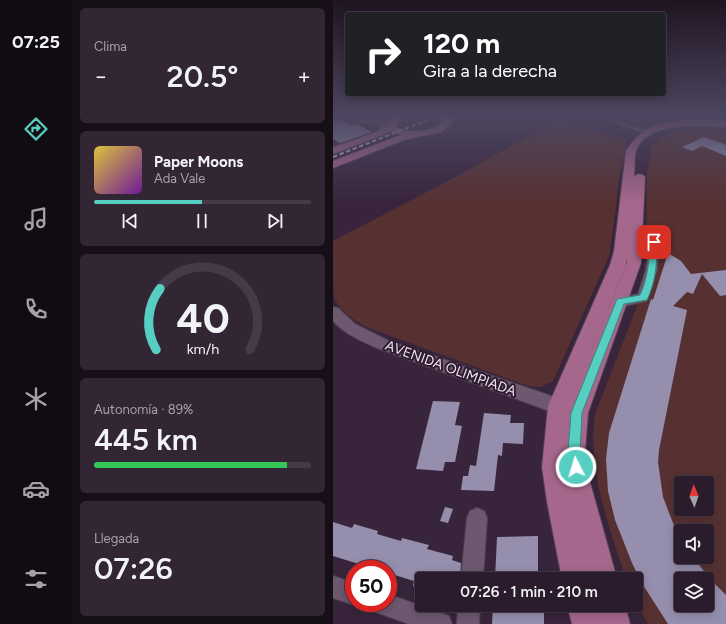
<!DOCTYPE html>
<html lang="es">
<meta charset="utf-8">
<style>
body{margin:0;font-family:Figtree,sans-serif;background:#322534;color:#f1f3f6;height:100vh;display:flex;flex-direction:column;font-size:15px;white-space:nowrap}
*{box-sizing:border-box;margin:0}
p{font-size:13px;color:#a5a1a9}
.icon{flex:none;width:22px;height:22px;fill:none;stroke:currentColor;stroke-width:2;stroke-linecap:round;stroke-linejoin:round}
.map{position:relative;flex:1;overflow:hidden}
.details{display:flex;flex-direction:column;gap:8px;padding:8px;background:#170f18;width:261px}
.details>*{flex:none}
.top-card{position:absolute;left:12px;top:12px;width:321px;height:84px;border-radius:4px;box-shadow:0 2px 10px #0003,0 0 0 1px #463a48;background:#202124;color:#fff;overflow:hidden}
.needle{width:26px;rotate:358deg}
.tools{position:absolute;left:341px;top:476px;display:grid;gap:8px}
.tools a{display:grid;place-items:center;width:40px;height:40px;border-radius:4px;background:#2a1c2c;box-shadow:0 2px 10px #0003,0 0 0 1px #463a48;font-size:20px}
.speed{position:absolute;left:12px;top:560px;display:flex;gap:8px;font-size:20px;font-weight:700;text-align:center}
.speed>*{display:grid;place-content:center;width:52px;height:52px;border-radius:50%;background:#2a1c2c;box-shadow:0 2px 10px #0003,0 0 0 1px #463a48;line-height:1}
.speed .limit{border:6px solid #d22;background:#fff;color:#111}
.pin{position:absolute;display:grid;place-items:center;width:34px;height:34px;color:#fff;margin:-17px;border-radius:8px;box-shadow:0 2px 6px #0006}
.me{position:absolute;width:44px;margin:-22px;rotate:355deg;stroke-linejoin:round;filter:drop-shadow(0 0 3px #0008)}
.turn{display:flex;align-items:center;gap:14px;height:84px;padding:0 12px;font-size:18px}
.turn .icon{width:52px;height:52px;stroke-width:2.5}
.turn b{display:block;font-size:28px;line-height:34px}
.big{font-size:30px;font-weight:600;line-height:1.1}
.details .card{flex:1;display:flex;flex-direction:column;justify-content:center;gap:6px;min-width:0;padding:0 14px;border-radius:6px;background:#322534}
.details .dial{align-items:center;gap:0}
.dial svg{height:104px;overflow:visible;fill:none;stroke:#463a48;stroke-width:7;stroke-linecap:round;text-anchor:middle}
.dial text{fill:#f1f3f6;stroke:none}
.song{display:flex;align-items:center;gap:12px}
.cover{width:48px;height:48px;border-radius:6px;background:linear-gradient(135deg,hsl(50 70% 55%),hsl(280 70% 35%))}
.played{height:4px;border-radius:2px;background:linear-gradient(90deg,#57cec2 50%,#463a48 50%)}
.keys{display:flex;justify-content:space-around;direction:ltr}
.heat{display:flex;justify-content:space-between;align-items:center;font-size:22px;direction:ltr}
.charge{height:6px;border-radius:3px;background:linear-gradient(90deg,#34c759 89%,#463a48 0)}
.trip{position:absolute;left:82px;top:572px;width:228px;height:40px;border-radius:4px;background:#2a1c2c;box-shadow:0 2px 10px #0003,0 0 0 1px #463a48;font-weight:600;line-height:40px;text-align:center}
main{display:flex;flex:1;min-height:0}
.tabs{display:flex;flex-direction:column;width:72px;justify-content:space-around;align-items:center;background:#110b12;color:#a5a1a9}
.tabs .icon{width:28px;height:28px}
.tabs .current{color:#57cec2}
.tabs b{font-size:18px;color:#f1f3f6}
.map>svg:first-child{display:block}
.green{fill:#573132;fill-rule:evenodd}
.building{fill:#958ead;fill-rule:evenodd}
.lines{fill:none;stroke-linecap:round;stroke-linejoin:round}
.minor-casing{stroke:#514152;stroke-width:2}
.major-casing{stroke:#514152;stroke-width:2}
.path{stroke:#79687b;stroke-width:1;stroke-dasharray:1 2;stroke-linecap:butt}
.minor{fill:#6d586f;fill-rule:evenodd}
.major{fill:#a5678b;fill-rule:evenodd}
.rail{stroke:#d0c2d1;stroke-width:2;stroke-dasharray:4.5 2.5;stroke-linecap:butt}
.route{fill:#57cec2;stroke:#39867e}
.labels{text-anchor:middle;stroke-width:4;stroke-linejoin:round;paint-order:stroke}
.street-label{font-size:14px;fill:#eee1ef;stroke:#2e1b30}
</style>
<main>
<nav class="tabs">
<b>07:25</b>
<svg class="icon current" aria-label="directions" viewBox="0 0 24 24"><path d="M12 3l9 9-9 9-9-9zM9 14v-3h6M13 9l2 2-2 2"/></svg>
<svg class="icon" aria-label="music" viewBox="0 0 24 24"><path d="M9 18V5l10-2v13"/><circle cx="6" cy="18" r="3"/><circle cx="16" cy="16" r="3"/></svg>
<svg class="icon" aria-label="phone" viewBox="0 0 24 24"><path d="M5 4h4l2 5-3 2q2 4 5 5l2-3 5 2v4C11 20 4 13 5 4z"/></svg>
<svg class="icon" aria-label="climate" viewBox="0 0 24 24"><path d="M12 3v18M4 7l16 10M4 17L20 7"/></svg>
<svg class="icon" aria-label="car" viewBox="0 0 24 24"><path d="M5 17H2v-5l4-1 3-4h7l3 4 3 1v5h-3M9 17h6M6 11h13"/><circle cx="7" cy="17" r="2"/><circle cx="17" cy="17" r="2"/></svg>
<svg class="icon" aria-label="filters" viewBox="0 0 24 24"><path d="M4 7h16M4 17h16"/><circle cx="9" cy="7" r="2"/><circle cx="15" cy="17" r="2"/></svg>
</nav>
<section class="details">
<div class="card"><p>Clima</p>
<div class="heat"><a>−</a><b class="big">20.5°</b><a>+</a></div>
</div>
<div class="card">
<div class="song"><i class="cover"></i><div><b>Paper Moons</b><p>Ada Vale</p></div></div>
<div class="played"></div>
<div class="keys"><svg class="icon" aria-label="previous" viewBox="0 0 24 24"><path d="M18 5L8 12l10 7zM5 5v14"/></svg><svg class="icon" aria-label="pause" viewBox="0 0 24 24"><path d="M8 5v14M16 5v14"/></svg><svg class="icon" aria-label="next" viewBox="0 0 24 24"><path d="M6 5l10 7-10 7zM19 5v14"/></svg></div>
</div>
<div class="card dial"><svg viewBox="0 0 100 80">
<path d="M14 69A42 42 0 1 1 86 69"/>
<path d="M14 69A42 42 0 0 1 17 22" stroke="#57cec2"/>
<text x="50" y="56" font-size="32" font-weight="700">40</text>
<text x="50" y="72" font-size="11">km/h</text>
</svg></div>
<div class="card"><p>Autonomía · 89%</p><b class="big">445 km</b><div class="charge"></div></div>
<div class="card"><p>Llegada</p><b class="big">07:26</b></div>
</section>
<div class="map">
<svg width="393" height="624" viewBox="0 0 393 624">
<rect width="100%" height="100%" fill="#38253b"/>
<path class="green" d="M226 120 234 124 294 140 285 182 283 207 276 256 220 381 208 387 195 386 36 328C23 322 6 311 1 297 0 289 0 252 0 241L117 180Z
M367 129 393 130V624H315L303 604V579H293C276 526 254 470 262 414L308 296 313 253 314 173 316 160 318 158 319 153 316 151C325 133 349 130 367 129ZM348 483H374V509H348ZM348 531H374V557H348ZM348 579H374V605H348Z"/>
<path class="building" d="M0 119 20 125 23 124 39 132 7 143 0 139Z
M371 137 393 145V156L369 146 359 151 349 147Z
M335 253 348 261 358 274 393 270V295L387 296 369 274 360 294 354 292 340 306 354 310 326 450 325 462 330 497 340 523 348 539V557H360L377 579 393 595V624H335L310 585 299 563 282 520 275 491 273 459 276 433 318 299 320 300ZM348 579H374V605H348Z
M100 401 127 402 122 425 129 426 122 462H112L110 471 83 469Z
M151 413 178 415 177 423H191L190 444 170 443 169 456 165 455 161 491 128 490 130 476H135L137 465 143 466Z
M112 507 120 509 115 523 107 521Z
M0 522 19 528 21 524 45 531 44 534 68 541 69 538 96 545 94 549 120 556 119 560 128 563 127 579H89V589L80 586 81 581 55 573V569H27L29 565 0 556Z
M205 536V579H162L164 537Z
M160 605H211V624H159Z"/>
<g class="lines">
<g class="minor-casing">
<path id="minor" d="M10 115H21L58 123 62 125 58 127 28 122Z
M118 115H126L117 122H113V120Z
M268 115H277L295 125 319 132 315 134 291 127Z
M304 231 325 240 326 242 324 270 314 301 287 307 283 305 281 302 283 299 305 294 313 270 316 244 300 236 299 234Z
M0 307 5 308 22 324 54 340 233 401 239 404 241 409 239 414 233 417 44 348C28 341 12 334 0 321Z
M144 508 151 511 154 518 150 579H128L134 518 137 511Z
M0 576 21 583V603H26L21 605 0 598Z
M55 594 116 616 119 624H76L40 611 37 603H55Z
M125 605H147L146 624H124Z"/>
</g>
<g class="major-casing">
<path id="major" d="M63 115H73L64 123V127C77 134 100 133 110 121L107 115H116L120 121 114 128 108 132 71 140 0 168V161L68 135 57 131 50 135 0 154V147C14 142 30 138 44 131 52 126 55 121 63 115Z
M354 120 393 121V127C369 125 312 121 303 151 301 158 302 168 301 176L306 174 310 175 312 177 308 263 255 413 252 452 257 482 284 579H229L214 502 209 467 215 406 277 265 281 251 293 151C309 126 326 123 354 120ZM294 258V263L235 408 293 265Z
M234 605H292L297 624H239Z"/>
</g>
<path class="path" d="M208 128 231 118 253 115"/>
<use href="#minor" class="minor"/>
<use href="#major" class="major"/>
<path class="rail" d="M0 157 107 115"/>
</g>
<linearGradient id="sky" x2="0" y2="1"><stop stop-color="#1f1420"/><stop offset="0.57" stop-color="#4d4660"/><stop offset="1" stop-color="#4d4660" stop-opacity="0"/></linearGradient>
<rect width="393" height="203" fill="url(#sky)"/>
<path class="route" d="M321 240 324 242C324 263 323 281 314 300L291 304 249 413 247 452 250 467 248 471 243 473 239 471 235 452 238 413 284 299 307 295C315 278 316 261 317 242Z"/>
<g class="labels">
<g class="street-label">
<text transform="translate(118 368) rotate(20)" y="5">AVENIDA OLIMPIADA</text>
</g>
</g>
</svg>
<div class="tools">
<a><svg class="needle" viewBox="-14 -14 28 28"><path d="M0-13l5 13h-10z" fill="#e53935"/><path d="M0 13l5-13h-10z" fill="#a5a1a9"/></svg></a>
<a><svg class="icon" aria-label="sound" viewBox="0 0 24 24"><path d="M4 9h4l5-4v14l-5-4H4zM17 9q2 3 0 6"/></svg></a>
<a><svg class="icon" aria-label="layers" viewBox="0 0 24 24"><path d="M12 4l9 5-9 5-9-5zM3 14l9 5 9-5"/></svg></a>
</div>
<div class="speed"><div class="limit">50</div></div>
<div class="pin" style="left:321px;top:242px;background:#d93025"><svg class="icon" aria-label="arrive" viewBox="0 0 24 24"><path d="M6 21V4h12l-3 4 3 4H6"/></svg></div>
<svg class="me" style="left:243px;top:467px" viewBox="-20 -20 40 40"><circle r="17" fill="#57cec2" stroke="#fff" stroke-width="3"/><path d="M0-11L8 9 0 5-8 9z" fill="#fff"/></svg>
<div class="trip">07:26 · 1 min · 210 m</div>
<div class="top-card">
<div class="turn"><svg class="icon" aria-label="right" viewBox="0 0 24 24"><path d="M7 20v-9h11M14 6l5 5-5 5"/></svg><div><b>120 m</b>Gira a la derecha</div></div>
</div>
</div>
</main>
